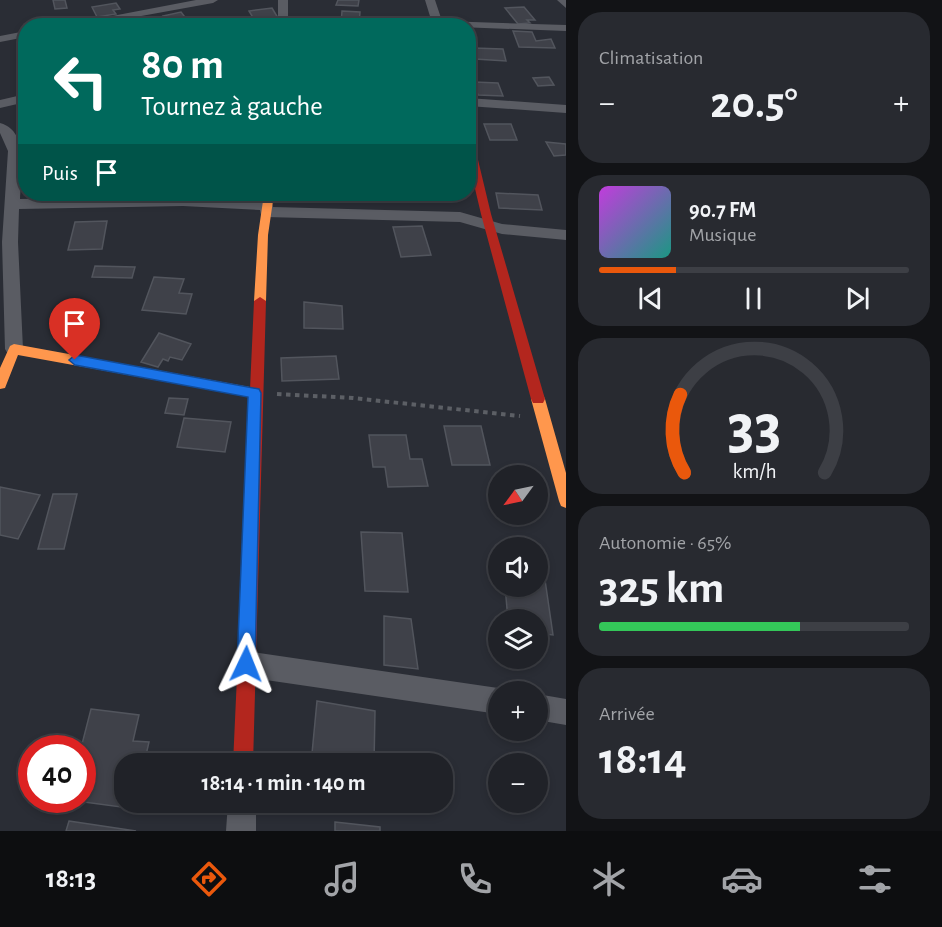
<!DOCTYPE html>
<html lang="fr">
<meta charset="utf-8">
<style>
body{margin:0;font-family:"Alegreya Sans",sans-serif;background:#282a30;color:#f1f3f6;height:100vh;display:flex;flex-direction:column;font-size:22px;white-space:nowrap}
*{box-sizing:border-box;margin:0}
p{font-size:20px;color:#a2a4a8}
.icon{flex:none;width:33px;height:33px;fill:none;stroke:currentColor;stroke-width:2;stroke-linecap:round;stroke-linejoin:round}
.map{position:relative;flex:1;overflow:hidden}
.panel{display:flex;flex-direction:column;gap:12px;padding:12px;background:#121316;width:376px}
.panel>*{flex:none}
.banner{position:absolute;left:18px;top:18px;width:458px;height:183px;border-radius:24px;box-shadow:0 3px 9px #0003,0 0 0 2px #3d3f45;background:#00695c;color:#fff;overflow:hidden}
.needle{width:39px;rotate:237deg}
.fabs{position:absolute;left:488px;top:465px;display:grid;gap:12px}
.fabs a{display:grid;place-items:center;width:60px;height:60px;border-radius:50%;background:#202228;box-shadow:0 3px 9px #0003,0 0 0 2px #3d3f45;font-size:30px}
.speed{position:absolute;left:18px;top:735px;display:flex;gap:12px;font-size:30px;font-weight:700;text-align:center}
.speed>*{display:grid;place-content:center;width:78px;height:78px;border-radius:50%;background:#202228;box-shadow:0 3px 9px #0003,0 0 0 2px #3d3f45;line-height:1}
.speed .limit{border:9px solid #d22;background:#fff;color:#111}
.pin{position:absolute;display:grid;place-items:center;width:51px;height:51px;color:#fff;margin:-62px -26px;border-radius:50% 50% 50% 0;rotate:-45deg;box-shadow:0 0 6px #0007}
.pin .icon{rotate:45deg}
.me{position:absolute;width:66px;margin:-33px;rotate:2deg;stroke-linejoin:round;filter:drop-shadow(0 0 4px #0008)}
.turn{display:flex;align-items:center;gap:21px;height:126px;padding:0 24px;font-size:27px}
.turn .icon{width:78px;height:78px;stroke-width:2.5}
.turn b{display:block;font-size:42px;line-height:51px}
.then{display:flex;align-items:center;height:57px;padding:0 24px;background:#0003;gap:12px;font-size:22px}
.big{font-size:45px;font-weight:700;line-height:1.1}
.panel .tile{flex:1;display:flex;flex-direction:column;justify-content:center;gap:9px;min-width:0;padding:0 21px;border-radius:24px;background:#282a30}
.panel .dial{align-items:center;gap:0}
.dial svg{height:156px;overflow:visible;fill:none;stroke:#3d3f45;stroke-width:7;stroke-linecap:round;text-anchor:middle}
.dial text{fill:#f1f3f6;stroke:none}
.song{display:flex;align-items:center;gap:18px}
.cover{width:72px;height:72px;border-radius:9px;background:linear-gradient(135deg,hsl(290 70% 55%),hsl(170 70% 35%))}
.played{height:6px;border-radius:3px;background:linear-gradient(90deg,#ea580c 25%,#3d3f45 25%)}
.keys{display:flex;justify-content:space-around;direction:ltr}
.heat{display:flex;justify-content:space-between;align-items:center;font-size:33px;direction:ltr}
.charge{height:9px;border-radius:4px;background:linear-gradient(90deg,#34c759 65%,#3d3f45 0)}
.trip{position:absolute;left:114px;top:753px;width:339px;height:60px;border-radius:24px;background:#202228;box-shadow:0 3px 9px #0003,0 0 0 2px #3d3f45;font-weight:700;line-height:60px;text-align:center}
.tabs{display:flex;height:96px;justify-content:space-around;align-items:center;background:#0d0e10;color:#a2a4a8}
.tabs .icon{width:42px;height:42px}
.tabs .on{color:#ea580c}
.tabs b{font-size:27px;color:#f1f3f6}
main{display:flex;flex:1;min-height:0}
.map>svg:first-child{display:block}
.building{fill:#3f4149;stroke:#52555d;stroke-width:1.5}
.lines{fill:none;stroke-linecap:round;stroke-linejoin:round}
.path{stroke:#5c5f65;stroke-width:4;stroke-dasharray:4.5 4.5;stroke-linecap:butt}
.street{fill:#5a5c63;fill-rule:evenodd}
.slow{fill:#ff974d;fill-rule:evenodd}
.jam{fill:#b3261e;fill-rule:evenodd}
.route{fill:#1a73e8;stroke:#114b97;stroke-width:1.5}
</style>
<main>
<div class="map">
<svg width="566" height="831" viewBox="0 0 566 831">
<rect width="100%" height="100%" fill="#2a2d35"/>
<path class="building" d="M53 0H65L67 8 55 9Z
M338 0H359L358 6 336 5Z
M116 3 120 9 113 10 116 14 97 17 92 7Z
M524 7 535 20H527L530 23 518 24 505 8Z
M272 8 278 18 255 21 249 11Z
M342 11 360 12 359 25 341 24Z
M181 12 188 21 170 25 163 16Z
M513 31 532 32 536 41 551 39 555 48 519 47Z
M473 48 503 49 506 61 475 59Z
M549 77 554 85 538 86 533 78Z
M474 82 498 83 503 96 478 95Z
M484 124H511L517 140H490Z
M546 142 566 144V155L554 156Z
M496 193 538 195 542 210 499 208Z
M293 194H337L338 198H293Z
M107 221 102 249 68 250 75 222Z
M422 226 431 255 401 257 393 227Z
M95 266 135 267 132 278 92 277Z
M154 277 184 279 179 293 192 294 186 314 142 310Z
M304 302 342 306 343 329 304 328Z
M159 333 191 344 182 360 170 357 168 361 163 359 158 367 141 362Z
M336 356 339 379 282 381 281 358Z
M169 398 188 399 184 415 165 413Z
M184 418 231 422 225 452 177 447Z
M444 426H481L490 465H452Z
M369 435H406L410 459H422L428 486 388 487 385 467H373Z
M0 487 40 495 18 539 0 535Z
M53 494H77L64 549H38Z
M361 532 402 533 408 592 365 591Z
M537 573H544L553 635 537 633V620H508L505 586H537Z
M384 616 411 619 418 669 384 665Z
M317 701 375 711 374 764H311Z
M91 709 139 715 133 741 149 742 144 764H124V789L121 807 69 800H82L81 748Z
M69 821 136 831H66Z
M335 822 380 827V831H335Z"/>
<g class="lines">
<path class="path" d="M277 394 353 398 520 416"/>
<path class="street" d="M196 0H218L213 3 86 26H60Z
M278 0H288V26H278Z
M425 0H435L442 21 566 25V31L433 26Z
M557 0H566V8Z
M26 31V37L0 42V36Z
M26 94V102L0 108V100Z
M468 98 566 105V113L468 106Z
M0 123C30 131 21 176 20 199L183 196 267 201 272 203 273 207 460 212 502 224 566 230V240L502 234 460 222 266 217 261 215 260 210 183 206 19 209 18 242 23 349 20 354 14 356 8 354 5 349 2 242 8 151 0 133Z
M246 651 498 688 507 692H498V714L246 677 237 673 233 664 237 655Z
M537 694 566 699V725L537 720Z
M228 802H256V831H226Z"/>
<path class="slow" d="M264 194H274L268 235 266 301 260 305 254 301 258 235Z
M14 344 255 388 260 389 262 393 260 397 255 398 18 355 5 388 0 389V368L10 346Z
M538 393 543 395 545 399 566 473V508L561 506 559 501 531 399 533 395Z"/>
<path class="jam" d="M468 136 473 139 491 214 545 399 543 403H533L531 399 481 214 468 159Z
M260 297 266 301 253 764H233L254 301Z"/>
</g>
<path class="route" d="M75 355 259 389 261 393 255 664 252 670 246 672 240 670 237 664 248 397 75 365 69 360Z"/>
</svg>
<div class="fabs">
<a><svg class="needle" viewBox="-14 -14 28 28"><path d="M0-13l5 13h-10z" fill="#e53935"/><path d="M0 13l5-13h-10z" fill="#a2a4a8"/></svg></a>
<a><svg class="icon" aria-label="sound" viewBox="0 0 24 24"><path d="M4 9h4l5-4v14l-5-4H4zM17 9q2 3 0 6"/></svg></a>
<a><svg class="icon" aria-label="layers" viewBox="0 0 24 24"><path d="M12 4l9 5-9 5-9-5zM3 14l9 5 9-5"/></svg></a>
<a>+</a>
<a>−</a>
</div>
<div class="speed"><div class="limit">40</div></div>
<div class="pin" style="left:75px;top:360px;background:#d93025"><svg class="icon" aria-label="arrive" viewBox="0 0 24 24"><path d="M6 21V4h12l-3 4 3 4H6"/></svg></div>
<svg class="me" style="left:246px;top:664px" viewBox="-20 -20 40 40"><path d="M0-17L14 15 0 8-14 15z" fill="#1a73e8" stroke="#fff" stroke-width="4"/></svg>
<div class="trip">18:14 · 1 min · 140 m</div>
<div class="banner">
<div class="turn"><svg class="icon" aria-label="left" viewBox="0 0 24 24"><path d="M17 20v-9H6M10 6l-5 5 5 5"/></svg><div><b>80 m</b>Tournez à gauche</div></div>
<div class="then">Puis<svg class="icon" aria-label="arrive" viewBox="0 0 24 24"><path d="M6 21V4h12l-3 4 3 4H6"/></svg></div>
</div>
</div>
<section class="panel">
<div class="tile"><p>Climatisation</p>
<div class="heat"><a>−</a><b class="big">20.5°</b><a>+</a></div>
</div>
<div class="tile">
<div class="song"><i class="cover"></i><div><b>90.7 FM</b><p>Musique</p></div></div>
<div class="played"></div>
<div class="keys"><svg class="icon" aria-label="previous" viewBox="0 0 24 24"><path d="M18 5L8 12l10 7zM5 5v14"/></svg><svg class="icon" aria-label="pause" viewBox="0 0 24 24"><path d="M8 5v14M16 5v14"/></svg><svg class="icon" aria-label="next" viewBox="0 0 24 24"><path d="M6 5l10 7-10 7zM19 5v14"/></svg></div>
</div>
<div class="tile dial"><svg viewBox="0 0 100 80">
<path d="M14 69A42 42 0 1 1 86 69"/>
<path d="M14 69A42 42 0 0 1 12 29" stroke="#ea580c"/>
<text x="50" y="56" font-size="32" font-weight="700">33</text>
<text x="50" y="72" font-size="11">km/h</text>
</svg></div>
<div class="tile"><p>Autonomie · 65%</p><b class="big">325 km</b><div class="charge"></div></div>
<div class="tile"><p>Arrivée</p><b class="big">18:14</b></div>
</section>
</main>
<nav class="tabs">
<b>18:13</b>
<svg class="icon on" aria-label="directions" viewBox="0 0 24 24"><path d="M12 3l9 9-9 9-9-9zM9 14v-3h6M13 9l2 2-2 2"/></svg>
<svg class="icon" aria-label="music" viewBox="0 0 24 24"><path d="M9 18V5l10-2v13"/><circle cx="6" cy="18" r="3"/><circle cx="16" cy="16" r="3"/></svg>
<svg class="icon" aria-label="phone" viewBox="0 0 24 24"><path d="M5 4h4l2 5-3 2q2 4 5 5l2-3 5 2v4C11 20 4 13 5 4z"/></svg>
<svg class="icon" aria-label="climate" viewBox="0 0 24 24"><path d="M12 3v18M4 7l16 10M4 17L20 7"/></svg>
<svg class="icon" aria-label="car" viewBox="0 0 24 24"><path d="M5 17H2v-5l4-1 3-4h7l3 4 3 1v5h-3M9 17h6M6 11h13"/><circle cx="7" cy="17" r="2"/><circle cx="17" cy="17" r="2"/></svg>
<svg class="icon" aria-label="filters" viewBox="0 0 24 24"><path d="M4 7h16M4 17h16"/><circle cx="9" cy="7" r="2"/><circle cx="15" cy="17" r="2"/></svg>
</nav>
